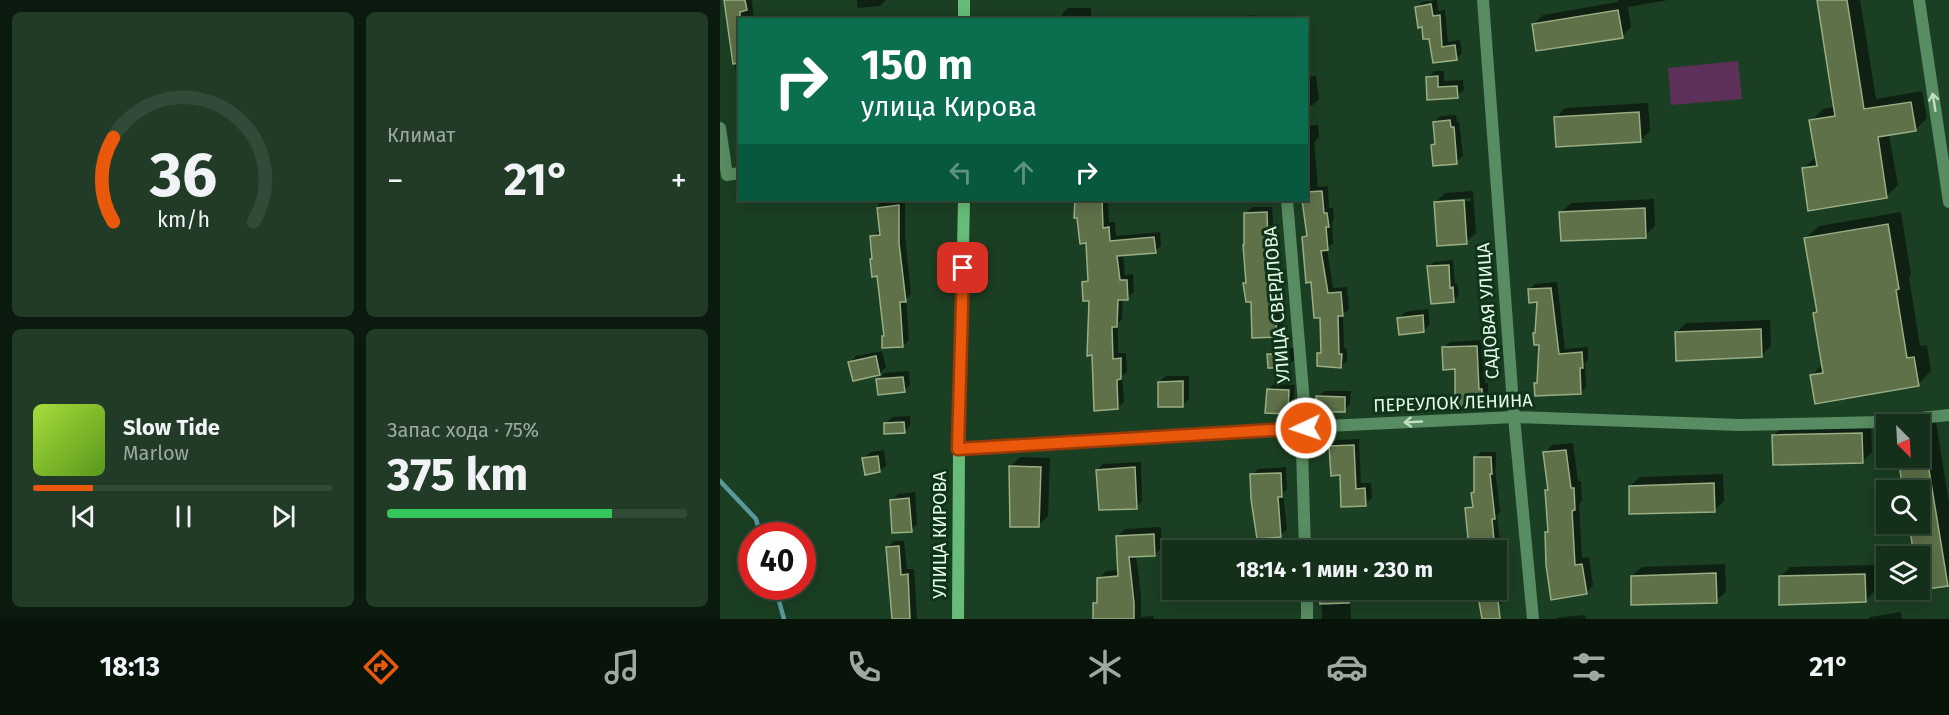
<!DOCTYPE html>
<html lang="ru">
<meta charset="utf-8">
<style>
body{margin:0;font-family:"Fira Sans",sans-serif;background:#213b27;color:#f1f3f6;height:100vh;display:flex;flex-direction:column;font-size:22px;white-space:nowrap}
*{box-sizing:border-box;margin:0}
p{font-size:20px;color:#9da9a2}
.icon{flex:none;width:33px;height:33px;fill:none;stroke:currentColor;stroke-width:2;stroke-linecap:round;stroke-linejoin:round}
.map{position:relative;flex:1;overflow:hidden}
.panel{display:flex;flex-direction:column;gap:12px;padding:12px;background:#0b1a0e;width:720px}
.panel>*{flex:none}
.banner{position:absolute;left:18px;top:18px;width:570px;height:183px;border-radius:0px;box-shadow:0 3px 15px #0003,0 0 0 2px #334a39;background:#0b6e4f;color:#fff;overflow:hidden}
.needle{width:39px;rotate:156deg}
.fabs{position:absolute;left:1156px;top:414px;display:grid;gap:12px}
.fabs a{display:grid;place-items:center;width:54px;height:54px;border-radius:0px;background:#142f1a;box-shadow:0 3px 15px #0003,0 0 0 2px #334a39;font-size:30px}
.speed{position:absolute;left:18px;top:522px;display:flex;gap:12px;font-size:30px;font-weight:700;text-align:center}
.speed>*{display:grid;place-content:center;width:78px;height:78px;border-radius:50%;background:#142f1a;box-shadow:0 3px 15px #0003,0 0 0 2px #334a39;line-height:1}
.speed .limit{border:9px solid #d22;background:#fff;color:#111}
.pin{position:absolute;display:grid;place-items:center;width:51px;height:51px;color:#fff;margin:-26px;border-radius:12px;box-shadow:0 3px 9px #0006}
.me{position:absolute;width:66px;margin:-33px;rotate:267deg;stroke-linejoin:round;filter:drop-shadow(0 0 4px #0008)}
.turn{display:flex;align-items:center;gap:21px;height:126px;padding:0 24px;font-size:27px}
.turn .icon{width:78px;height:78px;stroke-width:2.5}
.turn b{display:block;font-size:42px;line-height:51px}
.lanes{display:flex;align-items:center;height:57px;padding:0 24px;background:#0003;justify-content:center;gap:30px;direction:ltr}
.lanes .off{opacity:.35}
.big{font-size:45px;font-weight:700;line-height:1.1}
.panel .tile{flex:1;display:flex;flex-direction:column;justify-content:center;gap:9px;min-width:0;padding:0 21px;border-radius:9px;background:#213b27}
.panel .dial{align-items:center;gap:0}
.dial svg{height:156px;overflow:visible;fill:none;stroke:#334a39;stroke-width:7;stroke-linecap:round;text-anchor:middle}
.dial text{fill:#f1f3f6;stroke:none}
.song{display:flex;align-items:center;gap:18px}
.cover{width:72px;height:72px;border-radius:9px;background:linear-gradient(135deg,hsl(80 70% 55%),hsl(90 70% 35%))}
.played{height:6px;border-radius:3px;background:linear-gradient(90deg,#ea580c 20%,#334a39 20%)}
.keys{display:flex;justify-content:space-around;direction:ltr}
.heat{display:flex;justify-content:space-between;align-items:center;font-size:33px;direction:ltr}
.charge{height:9px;border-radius:4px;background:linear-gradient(90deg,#34c759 75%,#334a39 0)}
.panel .tiles{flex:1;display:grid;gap:12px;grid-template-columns:repeat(2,1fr)}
.trip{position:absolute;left:442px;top:540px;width:345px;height:60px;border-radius:0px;background:#142f1a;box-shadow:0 3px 15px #0003,0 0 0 2px #334a39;font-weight:700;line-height:60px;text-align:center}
.tab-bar{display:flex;height:96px;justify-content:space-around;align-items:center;background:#08130a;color:#9da9a2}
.tab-bar .icon{width:42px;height:42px}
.tab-bar .active{color:#ea580c}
.tab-bar b{font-size:27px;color:#f1f3f6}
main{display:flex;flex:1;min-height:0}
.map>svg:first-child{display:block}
.garden{fill:#5e315b}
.shadow{fill:#0007;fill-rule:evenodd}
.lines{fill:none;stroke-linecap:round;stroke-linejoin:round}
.stream{stroke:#59999c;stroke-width:4.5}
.building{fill:#5e7149;stroke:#99ae84;stroke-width:1.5}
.minor{stroke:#588c62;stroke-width:12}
.tertiary{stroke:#588c62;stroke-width:12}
.secondary{stroke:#67bc79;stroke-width:12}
.oneway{stroke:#c2dec7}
.route-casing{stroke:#983908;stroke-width:15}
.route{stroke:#ea580c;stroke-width:10}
.labels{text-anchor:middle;stroke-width:6;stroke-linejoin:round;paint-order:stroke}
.street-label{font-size:18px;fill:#e6fae9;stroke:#103419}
</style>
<main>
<section class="panel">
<div class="tiles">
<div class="tile dial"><svg viewBox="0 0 100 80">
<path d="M14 69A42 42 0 1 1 86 69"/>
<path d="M14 69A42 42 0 0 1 14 26" stroke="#ea580c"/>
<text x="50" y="56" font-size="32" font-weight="700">36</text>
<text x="50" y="72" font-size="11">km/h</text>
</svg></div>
<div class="tile"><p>Климат</p>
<div class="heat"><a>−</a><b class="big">21°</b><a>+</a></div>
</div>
<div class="tile">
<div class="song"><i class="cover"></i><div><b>Slow Tide</b><p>Marlow</p></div></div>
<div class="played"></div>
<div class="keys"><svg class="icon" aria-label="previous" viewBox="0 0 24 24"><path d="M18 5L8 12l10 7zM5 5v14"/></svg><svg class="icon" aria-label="pause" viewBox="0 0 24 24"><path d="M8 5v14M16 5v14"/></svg><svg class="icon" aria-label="next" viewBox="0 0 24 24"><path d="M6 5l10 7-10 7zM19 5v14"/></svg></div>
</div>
<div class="tile"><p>Запас хода · 75%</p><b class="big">375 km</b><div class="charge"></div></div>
</div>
</section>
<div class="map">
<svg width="1229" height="619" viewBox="0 0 1229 619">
<rect width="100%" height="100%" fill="#1b3f23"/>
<path class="garden" d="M1018 61 1022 99 951 105 948 68Z"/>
<path class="shadow" d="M5 0H32L34 20H20V78H17Z
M137 0H166L160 6 137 8Z
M717 0 718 11 725 10 728 42 740 40 742 53 736 58 714 62 710 37 697 8 702 2Z
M898 0H948L908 7 911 27 902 36 814 24 823 15 898 2Z
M1099 0H1140L1156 99 1202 91 1207 118 1195 130 1169 134 1178 185 1166 197 1083 169 1097 156 1091 121 1103 109 1115 107Z
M348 8H371V20H342V14Z
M536 15 537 20H512L515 17Z
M714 71H724V81L743 80 744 90 737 97 709 98 708 78Z
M596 76 599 99 593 105 586 106V77Z
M928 103 930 131 921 140 836 118 845 108Z
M736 115 737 122 739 121 743 156 736 162 713 145 716 142 714 122 721 116Z
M598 125 599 137 594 142 598 187 608 186 609 208H613L614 220 612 222 613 243 607 249 613 288 627 287 629 309 623 314 624 348 627 349V361L621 366 599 354 602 350V316L584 237 588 233 584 203H580V200H586V126Z
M753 191 756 233 746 242 715 203 725 193ZM751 198V201L724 203V200Z
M934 199 935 226 925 236 841 213 851 203Z
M158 200H185V236L191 294 186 299 189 340 183 346 163 336 165 334 158 275 151 259 154 257 152 236 161 230Z
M355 200H388L389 222H395L396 236 440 232 441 245 435 252 403 254 405 275 413 274 414 292 407 298H403L402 319 398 323V353H406L407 372 402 376 404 402 398 408 371 300 364 282 369 277 367 242 355 205Z
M532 207H552L554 238H556L558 258 552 264 559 313H562L563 329 556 335 532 300 524 284 527 281 525 214Z
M1181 212 1191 275 1189 278 1200 346 1207 345 1211 371 1198 384 1091 376 1103 364 1094 313 1098 310 1086 238 1099 226Z
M733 260 735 284 737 283 739 295 734 300 709 267 714 262Z
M837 282 845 349 868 347V360L865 363 866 387 861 393 816 384 819 381 820 343 817 332 818 300 809 290 815 284Z
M708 309 710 324 704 331 679 318 685 312Z
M1050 320 1051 346 1041 356 956 333 966 323Z
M762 340 765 383H768V399L762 405 723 348 730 342Z
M555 348H574V360L568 366 549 355Z
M162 351 166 367 159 374 130 363 136 356Z
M189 371 190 385 184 391 158 380 164 373Z
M446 376H469V399L463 405 439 382Z
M554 384 575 385 573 406 567 413 548 390Z
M604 391H631L630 404 624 410 598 397Z
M190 416V426L184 432 166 423 172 417Z
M1216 422 1229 503V583L1227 584 1200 585V556H1195L1190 524H1200V490H1185L1179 458H1200V425Z
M1151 424 1152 452 1142 462 1054 436 1063 426Z
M639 439 641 483H651L652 498 645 505 621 474 611 446 617 440Z
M853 443 858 481H861L862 501 859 505 862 558 869 557 873 585 866 593 826 533 829 530 827 490 829 488 825 453 832 445Z
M164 450 166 465 160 471 144 458 150 452Z
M761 452H776V467L775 468 780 512 777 515 783 570 780 573 783 601 778 606 760 605 759 590H777V550H749L747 509 754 503 753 493 756 490 755 458Z
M300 457 330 458 328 516 319 525 290 467Z
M421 462 422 501 416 507 377 470 383 464Z
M566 467 567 489 563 493 567 529 560 536 532 475 538 469Z
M1003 474 1004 501 994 511 910 486 920 477Z
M195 492 197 524 191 530 172 501 178 494Z
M441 527 442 547 435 555H416L421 595V617L433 616 434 619H375V604L379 600V579L386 571 399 570 398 536 405 529Z
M174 541H184L187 569H194L197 618 196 619H173L167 548Z
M606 543H625L626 550H600Z
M1005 564 1006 592 996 601 912 576 922 567Z
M1154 565 1155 591 1145 601 1060 577 1070 567Z
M601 590H634L635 595 630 600 631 619H602Z
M1181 612 1182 619H1148L1150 617Z
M865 615 866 619H837L840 617Z"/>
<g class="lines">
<path class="stream" d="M0 481 36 519 41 536
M55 586 64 619"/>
</g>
<path class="building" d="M4 0H25L27 10 20 12V63L13 64Z
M1097 0H1127L1144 109 1191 102 1196 131 1158 137 1167 198 1088 211 1082 168 1097 166 1089 120 1115 116Z
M711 4 713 16 720 15 722 47 735 45 737 60 713 63 709 39H703L702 27 698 28 695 7Z
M898 10 903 38 816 51 812 24Z
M718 76V87L737 86 738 98 707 100 706 77Z
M919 112 921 142 836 147 834 117Z
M730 120 731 127H734L737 164 713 166 711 145 715 144 713 122Z
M602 191 604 213H607L609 227H606L608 250 601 251 608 293 621 292 623 316H618L619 354H622L621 368 597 366V353H601L600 318H594L591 282 586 283 582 237 587 236 582 200H586V192Z
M355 200H382L383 228 389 227 390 241 434 237 436 253 397 256 400 280H407L408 300H398L397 327H392L393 359 401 358V379L397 380 398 409 374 411 372 355 367 356 369 301H363L362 282 368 281 366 243 360 244 357 218H354Z
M744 200 747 244 717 246 714 202Z
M179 205V243L186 302H180L183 347 162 348V336H164L157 276 152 277 150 259H152L150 236 160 235 157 208Z
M925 208 926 238 841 241 839 212Z
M547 212 548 243H550L552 266H546L554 318H556L557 337 532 338 531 302H526L523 283H526L523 245H524V213Z
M1168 224 1179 289 1176 290 1187 358 1194 357 1199 386 1095 404 1090 375 1103 373 1093 313 1097 312 1084 238Z
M729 265 730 288 733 287 734 302 711 304 707 266Z
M831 288 839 354 862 352 863 368H860L861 394 815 396 814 383H817L819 345H814L813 333H815L817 302 809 303 808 289Z
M703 315 704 332 679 335 677 318Z
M1041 329 1042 357 956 361 955 332Z
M757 346 759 389H762V407L735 406V369L723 370 722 347Z
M547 354H568V368H548Z
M156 356 160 375 133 381 128 362Z
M183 377 185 392 158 395 156 379Z
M463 381V407H438V382Z
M547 389 569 390 568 414 545 413Z
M596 396 625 397V412H596Z
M184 422 185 433 164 434V423Z
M1142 433 1143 463 1053 465 1052 435Z
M634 445 636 489 645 488 646 506 621 507 620 475 611 476 609 446Z
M846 450 851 488H854L855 510 852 511 855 565 862 564 867 594 831 600 826 565 825 532H828L825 490H828L823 452Z
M158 456 160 472 145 475 142 458Z
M754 457H771L772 474H770L775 519H772L775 550H748L746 539 748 538 745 508 753 507 751 493 754 492Z
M1178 458H1207L1228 586 1200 590V556H1194L1189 524H1200V490H1183Z
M289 466 321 467 319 527H290Z
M415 467 417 509 379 510 376 470Z
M561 473 562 497H558L561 537 537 539 531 499 530 474Z
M994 483 995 512 909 514V486Z
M189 498 192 532 172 533 170 500Z
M434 534 435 556 409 557 414 603V619H373V603H377V578L398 576 396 536Z
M179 546 181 575 188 574 190 619H172L166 547Z
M996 573 997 603 911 605V576Z
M1145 574 1146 602 1059 605V576Z
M599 590H628L629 603 600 604Z
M757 590H777L780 619H762Z"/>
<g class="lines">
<path class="minor" d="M763 0 794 417 813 619
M0 128 7 175 20 173
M567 200 586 427 582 449 585 550
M587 590V619"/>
<path class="tertiary" d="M1199 0 1229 202
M239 449 586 427 794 417 1020 425 1163 422 1229 415"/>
<path class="secondary" d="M244 0V20
M238 619 239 449 244 200"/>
</g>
<defs><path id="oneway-shaft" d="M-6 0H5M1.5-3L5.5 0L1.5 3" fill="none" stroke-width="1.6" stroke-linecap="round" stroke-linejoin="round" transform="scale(1.5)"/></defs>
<g class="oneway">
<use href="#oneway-shaft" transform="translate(1214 102) rotate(-99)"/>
<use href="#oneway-shaft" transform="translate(693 422) rotate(177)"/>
</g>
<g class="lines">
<g class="route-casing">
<path id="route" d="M243 268 238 449 586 428"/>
</g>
<use href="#route" class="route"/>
</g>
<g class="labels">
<g class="street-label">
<text transform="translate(557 305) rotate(-95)" y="6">УЛИЦА СВЕРДЛОВА</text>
<text transform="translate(768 311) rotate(-94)" y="6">САДОВАЯ УЛИЦА</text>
<text transform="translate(733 403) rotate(-2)" y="6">ПЕРЕУЛОК ЛЕНИНА</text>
<text transform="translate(220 535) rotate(-90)" y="6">УЛИЦА КИРОВА</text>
</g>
</g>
</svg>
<div class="fabs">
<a><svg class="needle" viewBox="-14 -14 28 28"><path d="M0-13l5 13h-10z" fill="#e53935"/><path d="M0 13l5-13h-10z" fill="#9da9a2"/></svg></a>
<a><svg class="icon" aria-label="search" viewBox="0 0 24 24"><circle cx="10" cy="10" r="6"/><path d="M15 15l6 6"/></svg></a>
<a><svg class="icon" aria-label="layers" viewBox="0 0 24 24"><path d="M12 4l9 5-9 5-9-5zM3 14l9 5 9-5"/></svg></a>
</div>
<div class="speed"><div class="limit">40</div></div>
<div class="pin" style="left:243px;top:268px;background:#d93025"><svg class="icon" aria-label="arrive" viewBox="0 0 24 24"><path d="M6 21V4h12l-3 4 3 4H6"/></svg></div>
<svg class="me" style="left:586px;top:428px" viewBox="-20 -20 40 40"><circle r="17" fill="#ea580c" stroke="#fff" stroke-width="3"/><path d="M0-11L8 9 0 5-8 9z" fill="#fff"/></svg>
<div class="trip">18:14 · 1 мин · 230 m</div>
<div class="banner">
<div class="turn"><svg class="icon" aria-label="right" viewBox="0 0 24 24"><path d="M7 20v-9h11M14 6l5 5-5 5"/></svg><div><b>150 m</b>улица Кирова</div></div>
<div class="lanes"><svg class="icon off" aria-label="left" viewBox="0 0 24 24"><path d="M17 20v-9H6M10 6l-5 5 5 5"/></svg><svg class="icon off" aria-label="ahead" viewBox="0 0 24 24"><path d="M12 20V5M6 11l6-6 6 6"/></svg><svg class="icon" aria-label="right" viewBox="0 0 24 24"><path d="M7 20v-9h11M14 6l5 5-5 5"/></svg></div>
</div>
</div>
</main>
<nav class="tab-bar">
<b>18:13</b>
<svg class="icon active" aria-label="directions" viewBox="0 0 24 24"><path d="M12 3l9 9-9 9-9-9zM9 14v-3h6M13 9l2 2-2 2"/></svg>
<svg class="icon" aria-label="music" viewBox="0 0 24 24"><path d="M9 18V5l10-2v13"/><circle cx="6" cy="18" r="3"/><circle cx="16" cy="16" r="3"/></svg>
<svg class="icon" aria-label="phone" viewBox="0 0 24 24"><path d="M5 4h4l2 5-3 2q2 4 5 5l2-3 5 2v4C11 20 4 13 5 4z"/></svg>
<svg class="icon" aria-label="climate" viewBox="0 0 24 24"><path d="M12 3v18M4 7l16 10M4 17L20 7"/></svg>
<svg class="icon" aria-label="car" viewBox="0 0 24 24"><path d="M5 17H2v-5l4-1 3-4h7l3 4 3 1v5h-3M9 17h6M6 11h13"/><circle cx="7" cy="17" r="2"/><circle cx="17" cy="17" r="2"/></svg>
<svg class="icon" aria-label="filters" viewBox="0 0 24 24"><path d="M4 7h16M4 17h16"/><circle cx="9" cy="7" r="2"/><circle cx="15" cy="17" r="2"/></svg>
<b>21°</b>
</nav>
